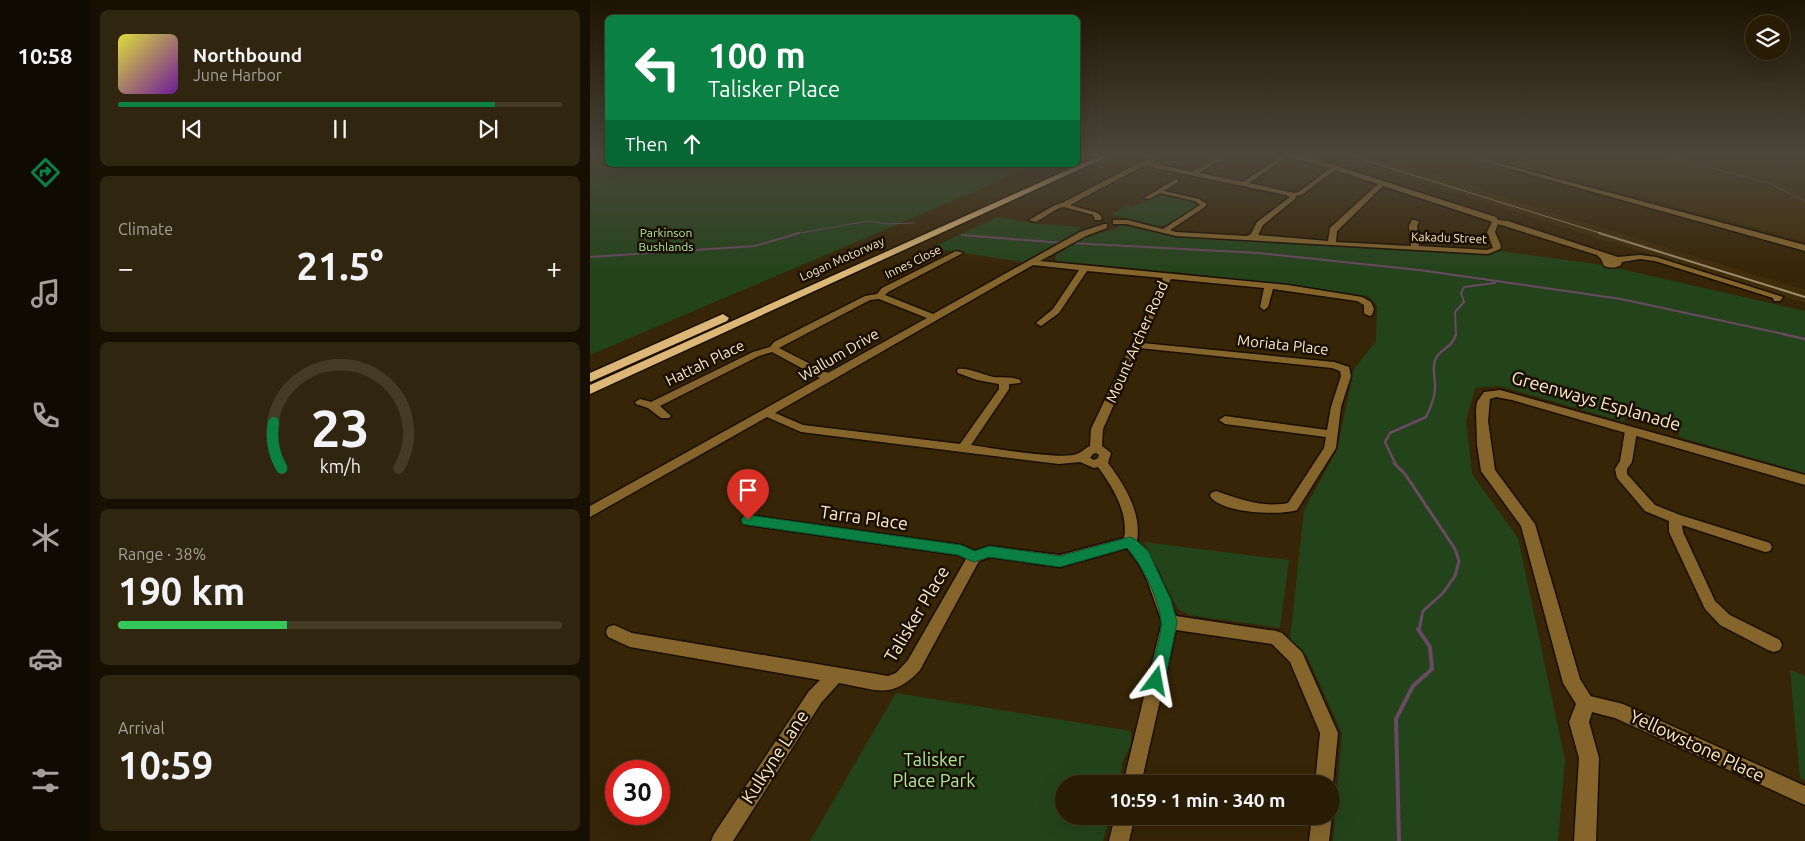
<!DOCTYPE html>
<meta charset="utf-8">
<style>
body{margin:0;font-family:Ubuntu,sans-serif;background:#30250e;color:#f1f3f6;height:100vh;display:flex;flex-direction:column;font-size:19px;white-space:nowrap}
*{box-sizing:border-box;margin:0}
p{font-size:16px;color:#a5a19a}
.icon{flex:none;width:28px;height:28px;fill:none;stroke:currentColor;stroke-width:2;stroke-linecap:round;stroke-linejoin:round}
.map{position:relative;flex:1;overflow:hidden}
.panel{display:flex;flex-direction:column;gap:10px;padding:10px;background:#160f02;width:500px}
.panel>*{flex:none}
.hud{position:absolute;left:15px;top:15px;width:475px;height:152px;border-radius:8px;box-shadow:0 5px 20px #0002,0 0 0 1px #443a26;background:#0b8043;color:#fff;overflow:hidden}
.tools{position:absolute;left:1155px;top:15px;display:grid;gap:10px}
.tools a{display:grid;place-items:center;width:45px;height:45px;border-radius:50%;background:#281c04;box-shadow:0 5px 20px #0002,0 0 0 1px #443a26;font-size:25px}
.speed{position:absolute;left:15px;top:760px;display:flex;gap:10px;font-size:25px;font-weight:700;text-align:center}
.speed>*{display:grid;place-content:center;width:65px;height:65px;border-radius:50%;background:#281c04;box-shadow:0 5px 20px #0002,0 0 0 1px #443a26;line-height:1}
.speed .limit{border:8px solid #d22;background:#fff;color:#111}
.pin{position:absolute;display:grid;place-items:center;width:42px;height:42px;color:#fff;margin:-51px -21px;border-radius:50% 50% 50% 0;rotate:-45deg;box-shadow:0 0 5px #0007}
.pin .icon{rotate:45deg}
.me{position:absolute;width:55px;margin:-28px;rotate:13deg;stroke-linejoin:round;filter:drop-shadow(0 0 4px #0008)}
.turn{display:flex;align-items:center;gap:18px;height:105px;padding:0 20px;font-size:22px}
.turn .icon{width:65px;height:65px;stroke-width:2.5}
.turn b{display:block;font-size:35px;line-height:42px}
.then{display:flex;align-items:center;height:48px;padding:0 20px;background:#0003;gap:10px;font-size:19px}
.big{font-size:38px;font-weight:700;line-height:1.1}
.panel .widget{flex:1;display:flex;flex-direction:column;justify-content:center;gap:8px;min-width:0;padding:0 18px;border-radius:8px;background:#30250e}
.panel .dial{align-items:center;gap:0}
.dial svg{height:130px;overflow:visible;fill:none;stroke:#443a26;stroke-width:7;stroke-linecap:round;text-anchor:middle}
.dial text{fill:#f1f3f6;stroke:none}
.song{display:flex;align-items:center;gap:15px}
.cover{width:60px;height:60px;border-radius:8px;background:linear-gradient(135deg,hsl(60 70% 55%),hsl(280 70% 35%))}
.played{height:5px;border-radius:2px;background:linear-gradient(90deg,#0b8043 85%,#443a26 85%)}
.keys{display:flex;justify-content:space-around;direction:ltr}
.heat{display:flex;justify-content:space-between;align-items:center;font-size:28px;direction:ltr}
.charge{height:8px;border-radius:4px;background:linear-gradient(90deg,#34c759 38%,#443a26 0)}
.trip{position:absolute;left:465px;top:775px;width:285px;height:50px;border-radius:25px;background:#281c04;box-shadow:0 5px 20px #0002,0 0 0 1px #443a26;font-weight:700;line-height:50px;text-align:center}
main{display:flex;flex:1;min-height:0}
.menu{display:flex;flex-direction:column;width:90px;justify-content:space-around;align-items:center;background:#100b02;color:#a5a19a}
.menu .icon{width:35px;height:35px}
.menu .active{color:#0b8043}
.menu b{font-size:22px;color:#f1f3f6}
.map>svg:first-child{display:block}
.built{fill:#402d09}
.green{fill:#23441b}
.lines{fill:none;stroke-linecap:round;stroke-linejoin:round}
.stream-far4{stroke:#6a4962;stroke-width:1}
.stream-far3{stroke:#6a4962;stroke-width:2}
.stream-far2{stroke:#6a4962;stroke-width:2.5}
.stream-far1{stroke:#6a4962;stroke-width:3}
.stream{stroke:#6a4962;stroke-width:4}
.street-casing{stroke:#190f01;stroke-width:3}
.secondary-casing{stroke:#190f01;stroke-width:3}
.highway-casing{stroke:#190f01;stroke-width:3}
.street{fill:#85652c;fill-rule:evenodd}
.secondary{fill:#85652c;fill-rule:evenodd}
.highway{fill:#ddb777;fill-rule:evenodd}
.rail-far1{stroke:#9e8d6f;stroke-width:1}
.rail{stroke:#9e8d6f;stroke-width:2}
.route{fill:#0b8043;stroke:#07532c}
.labels{text-anchor:middle;stroke-width:5;stroke-linejoin:round;paint-order:stroke}
.far-park-label{font-size:12px;fill:#aaeb9c;stroke:#1b0f00}
.far-street-label{font-size:12px;fill:#fae9cc;stroke:#1b0f00}
.street-label{font-size:15px;fill:#fae9cc;stroke:#1b0f00}
.near-street-label{font-size:18px;fill:#fae9cc;stroke:#1b0f00}
.near-park-label{font-size:18px;fill:#aaeb9c;stroke:#1b0f00}
</style>
<main>
<nav class="menu">
<b>10:58</b>
<svg class="icon active" aria-label="directions" viewBox="0 0 24 24"><path d="M12 3l9 9-9 9-9-9zM9 14v-3h6M13 9l2 2-2 2"/></svg>
<svg class="icon" aria-label="music" viewBox="0 0 24 24"><path d="M9 18V5l10-2v13"/><circle cx="6" cy="18" r="3"/><circle cx="16" cy="16" r="3"/></svg>
<svg class="icon" aria-label="phone" viewBox="0 0 24 24"><path d="M5 4h4l2 5-3 2q2 4 5 5l2-3 5 2v4C11 20 4 13 5 4z"/></svg>
<svg class="icon" aria-label="climate" viewBox="0 0 24 24"><path d="M12 3v18M4 7l16 10M4 17L20 7"/></svg>
<svg class="icon" aria-label="car" viewBox="0 0 24 24"><path d="M5 17H2v-5l4-1 3-4h7l3 4 3 1v5h-3M9 17h6M6 11h13"/><circle cx="7" cy="17" r="2"/><circle cx="17" cy="17" r="2"/></svg>
<svg class="icon" aria-label="filters" viewBox="0 0 24 24"><path d="M4 7h16M4 17h16"/><circle cx="9" cy="7" r="2"/><circle cx="15" cy="17" r="2"/></svg>
</nav>
<section class="panel">
<div class="widget">
<div class="song"><i class="cover"></i><div><b>Northbound</b><p>June Harbor</p></div></div>
<div class="played"></div>
<div class="keys"><svg class="icon" aria-label="previous" viewBox="0 0 24 24"><path d="M18 5L8 12l10 7zM5 5v14"/></svg><svg class="icon" aria-label="pause" viewBox="0 0 24 24"><path d="M8 5v14M16 5v14"/></svg><svg class="icon" aria-label="next" viewBox="0 0 24 24"><path d="M6 5l10 7-10 7zM19 5v14"/></svg></div>
</div>
<div class="widget"><p>Climate</p>
<div class="heat"><a>−</a><b class="big">21.5°</b><a>+</a></div>
</div>
<div class="widget dial"><svg viewBox="0 0 100 80">
<path d="M14 69A42 42 0 1 1 86 69"/>
<path d="M14 69A42 42 0 0 1 9 41" stroke="#0b8043"/>
<text x="50" y="56" font-size="32" font-weight="700">23</text>
<text x="50" y="72" font-size="11">km/h</text>
</svg></div>
<div class="widget"><p>Range · 38%</p><b class="big">190 km</b><div class="charge"></div></div>
<div class="widget"><p>Arrival</p><b class="big">10:59</b></div>
</section>
<div class="map">
<svg width="1215" height="841" viewBox="0 0 1215 841">
<rect width="100%" height="100%" fill="#362506"/>
<path class="built" d="M743 155H775L870 181 921 200 1215 290V303Z
M883 155H1215V242L1135 219Z"/>
<path class="green" d="M0 155H17L18 165H447L0 355Z
M569 195 601 201 607 206 606 207 580 224 569 226 521 214 536 206 541 207Z
M407 217 442 223 491 227 488 231 433 262 341 248Z
M531 225 590 237 891 253 911 251 1013 265 1215 311V473L1089 437V421L1037 406 1034 422 910 386 885 388 876 420 882 474 928 538 975 760 968 841H743L752 733 717 656 700 639 714 510 747 450 764 369 786 341 787 306 778 296 604 274 467 261 465 256 495 237 526 229Z
M554 542 699 560 690 628 599 615 588 609Z
M1200 670 1215 676V780L1210 778Z
M306 693 541 731V745L532 762 531 784H474V816H520L513 841H220Z"/>
<g class="lines">
<path class="stream-far4" d="M1071 155 1179 183 1215 201
M205 234 278 221 296 224 324 223"/>
<path class="stream-far3" d="M372 235 473 243
M481 243 669 253 829 270 1031 299 1198 335
M0 257 165 246 209 233
M866 335 865 312 874 302 871 293 874 287 905 283"/>
<path class="stream-far2" d="M1193 334 1215 339
M806 465 795 442 800 433 836 417C840 409 844 400 845 390 846 379 840 365 848 355 855 347 863 346 866 334"/>
<path class="stream-far1" d="M804 463 815 474 865 549 869 561 865 576 853 593 833 611 829 630"/>
<path class="stream" d="M809 841 806 719 823 686 842 669 840 647 828 629"/>
<g class="street-casing">
<path id="street" d="M568 155H575L562 163 602 172 632 155H639L609 173 653 182 693 155H703L731 161 906 217 908 220 918 221 1028 257 1050 255 1066 257 1193 297 1190 301H1184L1183 298 1065 261 1050 259 1032 262 1031 265C1024 269 1021 268 1014 266L1011 259 1007 255 908 224 905 232 911 246 910 249 898 254 586 236 537 224H523V220H537L573 229 610 205 605 201 570 193 559 199 554 198 586 179 589 181 588 182 574 191 609 199 617 204 615 207 580 230 586 232 657 236 661 234 667 222 700 197 696 195 556 166 551 167 480 205 508 213 512 218 511 220H505L503 215 474 207 469 208 446 222 439 220 465 205 472 203 547 164 554 162ZM697 157 740 168 709 192 704 193 659 183ZM745 170 788 184 740 228 738 241 668 235 673 225 705 199 706 196 713 194ZM793 186 900 221 902 222 897 232 903 248 897 250 829 246 827 226 829 222 825 220H822L819 226 821 246 746 242 747 231Z
M514 224H517V228L496 236 450 261 698 285 772 297 781 302 784 309 782 315 779 316 774 313V305L767 301 683 289 678 307 674 310 670 307 674 288 581 279 552 343 744 362 759 367 761 376 751 407 746 448 707 510C689 516 630 513 620 496L621 493 626 491C650 499 672 508 698 503L734 448 736 437 635 424 629 420 635 416 737 430 741 407 751 376 750 371 742 368 549 348 513 429 512 446 521 453 518 463C534 484 552 513 547 541L567 570 586 616 686 631 692 633 712 652 748 733 743 784 741 789V784H725L730 733 700 662 682 644 586 630 551 784H533L572 622 557 580 549 564 537 548 470 567 400 557 389 561 330 670C302 701 285 689 249 683L231 703 143 841H121L124 834 219 691 230 680 40 647 18 637 16 632 18 627 24 625 42 633 298 676 306 673 318 660 376 559 368 555 158 525 153 523 151 520 153 517 158 515 371 545 385 551 399 546 470 555 534 538C539 513 522 486 508 467L504 468 490 462 469 464 211 432 177 417 0 517V506L230 378 182 352 169 356 70 406 81 416 79 418H71L58 408 46 404 45 402 50 399 61 402 163 352 180 347 184 342 275 296 287 294 292 288 366 251 373 253 298 292 295 295 343 314 490 232ZM443 265 489 270 463 309 446 323 451 326 469 313 497 271 573 278 501 429 500 446C495 448 492 452 487 454 473 460 400 448 381 445L419 389V384L430 383 431 381C425 376 412 378 404 377 394 375 377 367 368 369L367 371 368 373 387 380 409 384V389L370 444 213 425 185 413ZM289 299 337 318 238 373 189 348 280 300ZM506 453 509 455 508 458 504 460 500 458 503 454Z
M1041 427 1047 431 1042 462 1037 469V474L1065 505 1090 515 1180 543 1182 547 1180 551 1175 552 1092 525 1093 532 1125 601 1140 615 1190 640 1192 645 1190 650 1184 652 1178 650 1130 625 1115 609 1079 532V521L1055 511 1027 478 1025 469 1030 461 1035 431Z
M996 695 1033 704 1215 786V805L1025 718 990 709 987 703 990 697Z
M741 815 742 816 739 841H719L722 816Z
M525 816H545L539 841H519Z"/>
</g>
<g class="secondary-casing">
<path id="secondary" d="M870 155H879L1215 245V251Z
M910 390 1215 475V485L922 400 906 397 900 399 898 421 905 470 945 524 990 679 1005 703 999 722 1009 758 1006 841H984L989 758 979 722 986 704 973 683 931 526 891 471 887 445 886 410 887 402 894 392Z"/>
</g>
<g class="highway-casing">
<path id="highway" d="M511 155H521L0 394V385Z
M133 314 139 318 137 321 0 382V373Z"/>
</g>
<use href="#street" class="street"/>
<use href="#secondary" class="secondary"/>
<use href="#highway" class="highway"/>
<path class="rail-far1" d="M758 155 1013 234"/>
<path class="rail" d="M1009 233 1215 297"/>
</g>
<linearGradient id="sky" x2="0" y2="1"><stop stop-color="#1e1403"/><stop offset="0.57" stop-color="#4c463b"/><stop offset="1" stop-color="#4c463b" stop-opacity="0"/></linearGradient>
<rect width="1215" height="272" fill="url(#sky)"/>
<path class="route" d="M158 515 371 545 385 551 399 546 470 556 540 537 545 539 558 551 581 600 587 622 575 681 572 687 566 689 560 687 558 681C561 668 573 633 571 621 569 599 552 564 537 548L470 567 399 557 384 562 368 555 158 525 153 524 151 520 153 517Z"/>
<g class="labels">
<g class="far-park-label">
<text x="76" y="237">Parkinson<tspan x="76" dy="14">Bushlands</tspan></text>
</g>
<g class="far-street-label">
<text transform="translate(859 238) rotate(2)" y="4">Kakadu Street</text>
<text transform="translate(252 259) rotate(-24)" y="4">Logan Motorway</text>
<text transform="translate(323 262) rotate(-26)" y="4">Innes Close</text>
</g>
<g class="street-label">
<text transform="translate(547 342) rotate(-66)" y="5">Mount Archer Road</text>
<text transform="translate(693 345) rotate(6)" y="5">Moriata Place</text>
<text transform="translate(249 355) rotate(-30)" y="5">Wallum Drive</text>
<text transform="translate(115 363) rotate(-26)" y="5">Hattah Place</text>
</g>
<g class="near-street-label">
<text transform="translate(1006 401) rotate(16)" y="6">Greenways Esplanade</text>
<text transform="translate(274 518) rotate(8)" y="6">Tarra Place</text>
<text transform="translate(327 614) rotate(-59)" y="6">Talisker Place</text>
<text transform="translate(1107 746) rotate(25)" y="6">Yellowstone Place</text>
<text transform="translate(185 757) rotate(-57)" y="6">Kulkyne Lane</text>
</g>
<g class="near-park-label">
<text x="344" y="766">Talisker<tspan x="344" dy="21">Place Park</tspan></text>
</g>
</g>
</svg>
<div class="tools">
<a><svg class="icon" aria-label="layers" viewBox="0 0 24 24"><path d="M12 4l9 5-9 5-9-5zM3 14l9 5 9-5"/></svg></a>
</div>
<div class="speed"><div class="limit">30</div></div>
<div class="pin" style="left:158px;top:520px;background:#d93025"><svg class="icon" aria-label="arrive" viewBox="0 0 24 24"><path d="M6 21V4h12l-3 4 3 4H6"/></svg></div>
<svg class="me" style="left:566px;top:681px" viewBox="-20 -20 40 40"><path d="M0-17L14 15 0 8-14 15z" fill="#0b8043" stroke="#fff" stroke-width="4"/></svg>
<div class="trip">10:59 · 1 min · 340 m</div>
<div class="hud">
<div class="turn"><svg class="icon" aria-label="left" viewBox="0 0 24 24"><path d="M17 20v-9H6M10 6l-5 5 5 5"/></svg><div><b>100 m</b>Talisker Place</div></div>
<div class="then">Then<svg class="icon" aria-label="ahead" viewBox="0 0 24 24"><path d="M12 20V5M6 11l6-6 6 6"/></svg></div>
</div>
</div>
</main>
